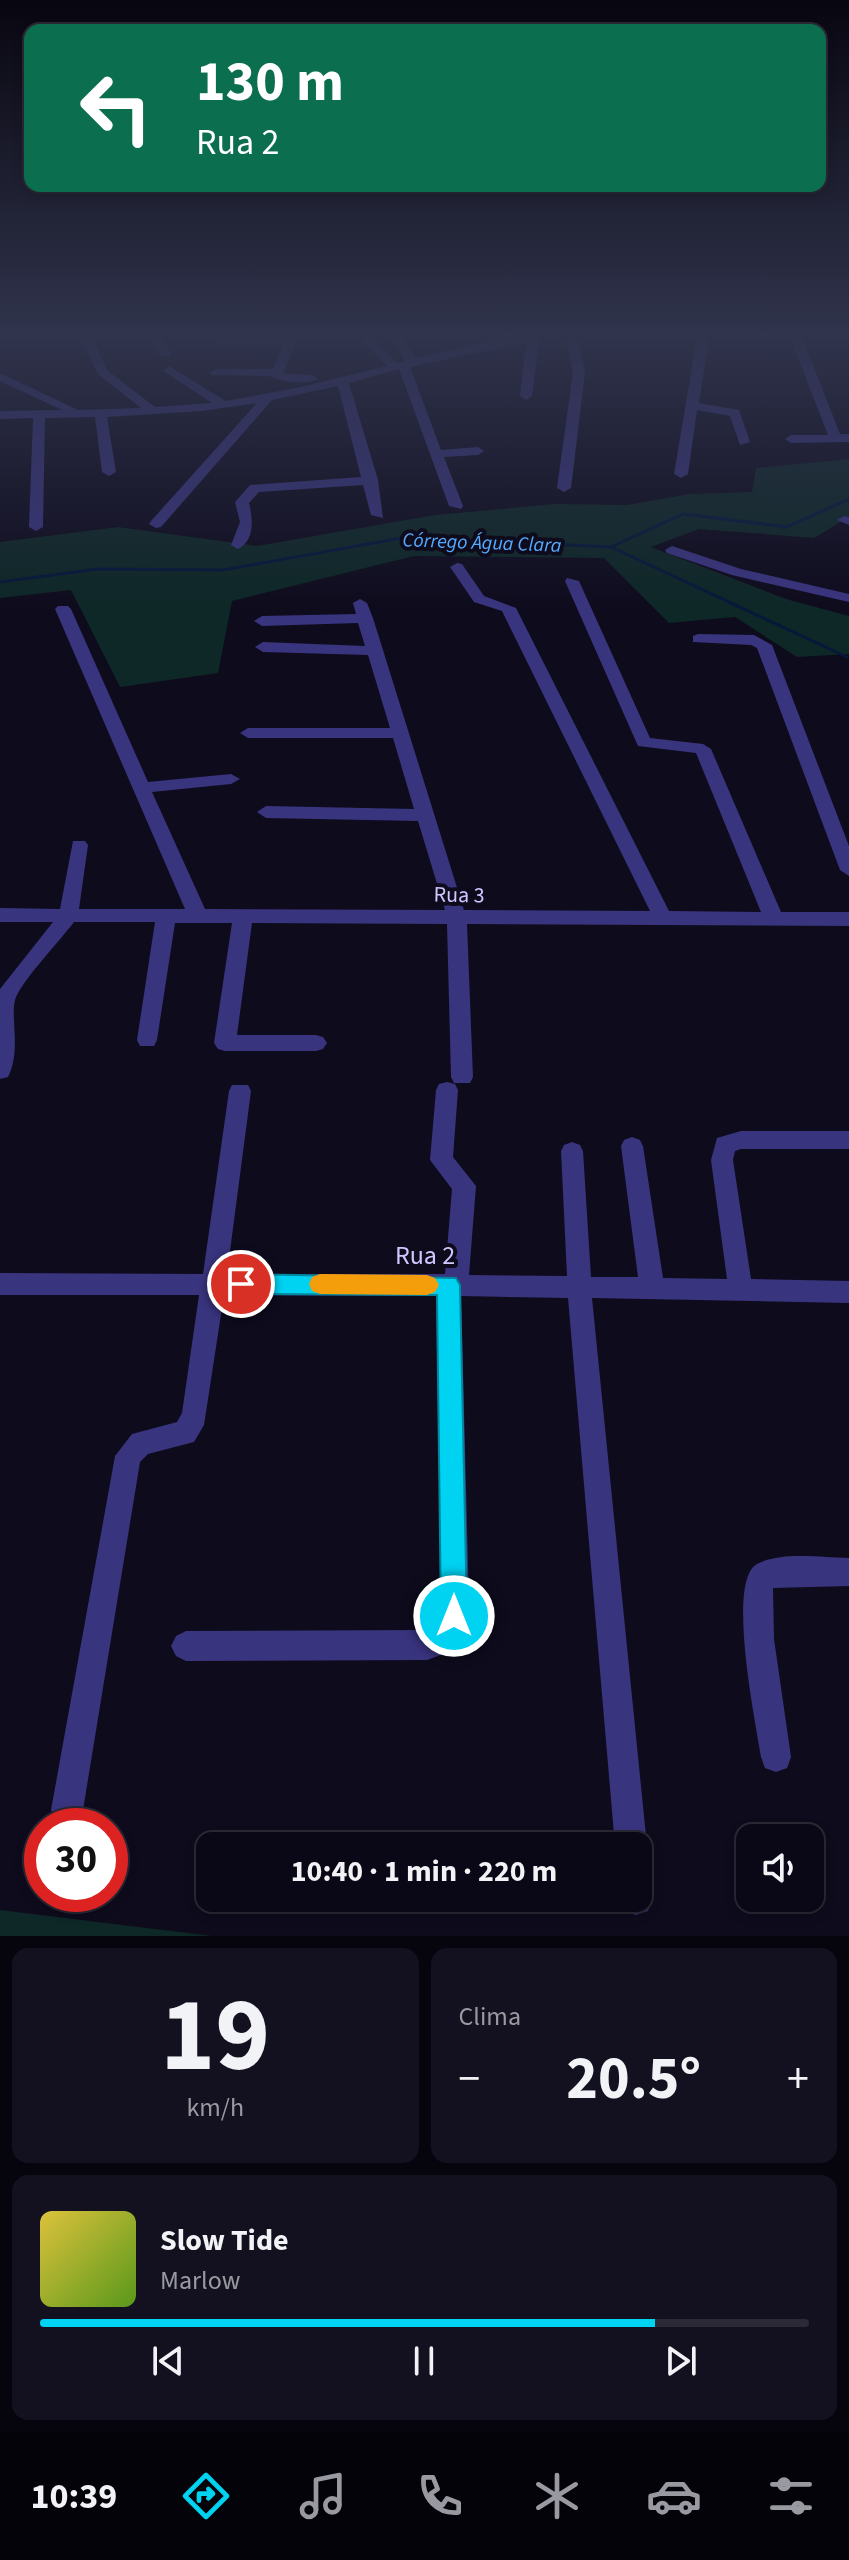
<!DOCTYPE html>
<html lang="pt">
<meta charset="utf-8">
<style>
body{margin:0;font-family:"Source Sans 3",sans-serif;background:#13111f;color:#f1f3f6;height:100vh;display:flex;flex-direction:column;font-size:30px;white-space:nowrap}
*{box-sizing:border-box;margin:0}
p{font-size:26px;color:#999aa1}
.icon{flex:none;width:44px;height:44px;fill:none;stroke:currentColor;stroke-width:2;stroke-linecap:round;stroke-linejoin:round}
.map{position:relative;height:1936px;overflow:hidden}
.panel{display:flex;flex-direction:column;gap:12px;padding:12px;background:#06040c;flex:1}
.panel>*{flex:none}
.guide{position:absolute;left:24px;top:24px;width:802px;height:168px;border-radius:16px;box-shadow:0 4px 12px #0003,0 0 0 2px #2a2935;background:#0b6e4f;color:#fff;overflow:hidden}
.fabs{position:absolute;left:736px;top:1824px;display:grid;gap:16px}
.fabs a{display:grid;place-items:center;width:88px;height:88px;border-radius:16px;background:#0a0816;box-shadow:0 4px 12px #0003,0 0 0 2px #2a2935;font-size:40px}
.speed{position:absolute;left:24px;top:1808px;display:flex;gap:16px;font-size:40px;font-weight:700;text-align:center}
.speed>*{display:grid;place-content:center;width:104px;height:104px;border-radius:50%;background:#0a0816;box-shadow:0 4px 12px #0003,0 0 0 2px #2a2935;line-height:1}
.speed .limit{border:12px solid #d22;background:#fff;color:#111}
.pin{position:absolute;display:grid;place-items:center;width:68px;height:68px;color:#fff;margin:-34px;border:4px solid #fff;border-radius:50%;box-shadow:0 2px 8px #0007}
.me{position:absolute;width:88px;margin:-44px;rotate:0deg;stroke-linejoin:round;filter:drop-shadow(0 0 6px #0008)}
.turn{display:flex;align-items:center;gap:28px;height:168px;padding:0 40px;font-size:36px}
.turn .icon{width:104px;height:104px;stroke-width:2.5}
.turn b{display:block;font-size:56px;line-height:68px}
.big{font-size:60px;font-weight:700;line-height:1.1}
.panel .widget{flex:1;display:flex;flex-direction:column;justify-content:center;gap:12px;min-width:0;padding:0 28px;border-radius:16px;background:#13111f}
.panel .dial{align-items:center;gap:0}
.dial b{font-size:104px;line-height:1}
.song{display:flex;align-items:center;gap:24px}
.cover{width:96px;height:96px;border-radius:12px;background:linear-gradient(135deg,hsl(50 70% 55%),hsl(90 70% 35%))}
.played{height:8px;border-radius:4px;background:linear-gradient(90deg,#00d2f2 80%,#2a2935 80%)}
.keys{display:flex;justify-content:space-around;direction:ltr}
.heat{display:flex;justify-content:space-between;align-items:center;font-size:44px;direction:ltr}
.panel .tiles{flex:1;display:grid;gap:12px;grid-template-columns:1fr 1fr}
.widget:last-child{grid-column:span 2}
.trip{position:absolute;left:196px;top:1832px;width:456px;height:80px;border-radius:16px;background:#0a0816;box-shadow:0 4px 12px #0003,0 0 0 2px #2a2935;font-weight:700;line-height:80px;text-align:center}
.dock{display:flex;height:128px;justify-content:space-around;align-items:center;background:#040309;color:#999aa1}
.dock .icon{width:56px;height:56px}
.dock .selected{color:#00d2f2}
.dock b{font-size:36px;color:#f1f3f6}
.map>svg:first-child{display:block}
.green{fill:#0e2727}
.lines{fill:none;stroke-linecap:round;stroke-linejoin:round}
.stream{stroke:#07183a;stroke-width:3}
.minor{fill:#39347e;fill-rule:evenodd}
.route{fill:#00d2f2;stroke:#00889d;stroke-width:2}
.slow{fill:#f59e0b}
.labels{text-anchor:middle;stroke-width:8;stroke-linejoin:round;paint-order:stroke}
.far-water-label{font-size:20px;font-style:italic;fill:#55abff;stroke:#0e0b1d}
.street-label{font-size:22px;fill:#cfc7ff;stroke:#0e0b1d}
.near-street-label{font-size:26px;fill:#cfc7ff;stroke:#0e0b1d}
</style>
<div class="map">
<svg width="849" height="1936" viewBox="0 0 849 1936">
<rect width="100%" height="100%" fill="#0e0b1d"/>
<path class="green" d="M849 459V517L814 538 699 529 651 547 786 599 849 616V654L797 657 735 617 669 623 604 558 414 556 232 601 218 673 120 687 71 590 0 598V542L118 527 257 546 435 515 556 504 627 505 690 494 752 492 756 468Z
M0 1910 212 1936H0Z"/>
<g class="lines">
<path class="stream" d="M611 547 683 514 787 527 849 499
M0 582 98 569 223 570 407 537 611 547 847 657"/>
<path class="minor" d="M80 337H92L107 370 155 407 212 403 165 372 163 370 169 366 226 401 301 387 387 366 359 337H371L397 363 405 361 391 337H403L415 358 500 339 540 337 532 396 526 400 520 396 526 342 410 367 441 450 478 447 484 451 478 455 444 457 463 506 461 509 449 506 399 369 349 383 378 480 383 518 371 515 363 485 259 492 249 503C253 519 255 541 238 549L231 545 240 522 235 502 250 485 361 477 338 386 272 400 161 527 156 528 149 524 151 521 257 403 201 411 107 417 116 472 109 476 102 472 95 417 45 418 43 527 36 531 29 527 33 418 0 419V411L62 410 0 381V373L78 410 141 408 98 374Z
M149 337H161L171 354 169 356H161Z
M218 337H298L283 373 312 375 318 379C307 385 280 382 270 376L212 375 210 373 216 369H273L284 343H219L213 340Z
M565 337H577L585 372 571 488 564 492 557 488 573 372Z
M697 337H709L699 403 739 410 750 442 740 445 730 416 697 410 688 474 681 478 674 474Z
M790 337H802L840 434H849V442L791 443 785 439 791 435H828Z
M844 516 849 517V525L837 520Z
M672 546 741 569 849 594V602L732 575 667 553 665 550Z
M457 563 462 564 484 596 516 608 669 911 761 912 696 753 638 746 565 581 567 578 579 581 650 738 703 744 711 749 781 912H849V926L467 924 473 1077 470 1083H454L451 1077 447 924 252 923 237 1035H316L323 1037 327 1043 323 1049 316 1051H225L218 1049 214 1043 232 923H175L157 1040 154 1046H140L137 1040 155 922H74C59 942 26 976 16 997 9 1014 22 1050 8 1077L0 1079V989L53 922H0V908L60 909 73 841H85L88 845 79 909H185L55 609 58 606H68L71 609 148 782 231 774 240 779 231 784 152 792 205 909 445 910 418 821 266 818 257 812 266 806 414 809 393 738H248L240 733 248 728H390L368 655 263 652 255 647 263 642 365 646 358 623 262 626 254 621 262 616 356 614 353 603 360 599 367 603 373 618 464 910 650 911 502 611 474 602 450 567Z
M698 634 754 635 772 645 849 846V876L840 870 757 648 751 645 693 642V636Z
M447 1082 455 1084 458 1090 453 1157 476 1186 469 1275 567 1276 561 1151 564 1145 572 1142 580 1145 583 1151 591 1277H638L621 1146 624 1140 632 1137 640 1140 643 1146 663 1278 727 1279 711 1160 717 1138 741 1131H849V1149H741L735 1151 733 1160 751 1279 849 1281V1303L592 1298 647 1846 642 1857 638 1859V1846H615L568 1298 461 1296 469 1601 467 1626 457 1649 427 1660 186 1661 176 1656 171 1646 176 1636 186 1631 427 1630 437 1627 441 1601 436 1296 224 1295 204 1425 194 1442 148 1454 140 1462 83 1810 78 1821 67 1826 56 1821 51 1810 115 1456 132 1434 177 1422 182 1413 199 1295H0V1273L203 1274 229 1091 232 1085H248L251 1091 227 1274H445L452 1189 430 1160 436 1090 439 1084Z
M849 1558V1586L773 1588 774 1639 791 1757 787 1768 776 1772 765 1768 761 1757C756 1724 726 1581 757 1564 782 1551 822 1558 849 1558Z
M638 1882 648 1886 652 1899 648 1911 636 1915 624 1911 620 1898H638Z"/>
</g>
<linearGradient id="sky" x2="0" y2="1"><stop stop-color="#080610"/><stop offset="0.55" stop-color="#30344c"/><stop offset="1" stop-color="#30344c" stop-opacity="0"/></linearGradient>
<rect width="849" height="608" fill="url(#sky)"/>
<path class="route" d="M241 1274 456 1278 460 1285 467 1616 463 1625 454 1629 445 1625 441 1616 437 1295 241 1294 234 1291 230 1284 234 1277Z"/>
<path class="slow" d="M320 1274 427 1275 435 1278 439 1285 435 1292 427 1295 320 1294 312 1291 309 1284 312 1277Z"/>
<g class="labels">
<g class="far-water-label">
<text transform="translate(482 542) rotate(2)" y="7">Córrego Água Clara</text>
</g>
<g class="street-label">
<text transform="translate(459 894) rotate(1)" y="8">Rua 3</text>
</g>
<g class="near-street-label">
<text x="425" y="1264">Rua 2</text>
</g>
</g>
</svg>
<div class="fabs">
<a><svg class="icon" aria-label="sound" viewBox="0 0 24 24"><path d="M4 9h4l5-4v14l-5-4H4zM17 9q2 3 0 6"/></svg></a>
</div>
<div class="speed"><div class="limit">30</div></div>
<div class="pin" style="left:241px;top:1284px;background:#d93025"><svg class="icon" aria-label="arrive" viewBox="0 0 24 24"><path d="M6 21V4h12l-3 4 3 4H6"/></svg></div>
<svg class="me" style="left:454px;top:1616px" viewBox="-20 -20 40 40"><circle r="17" fill="#00d2f2" stroke="#fff" stroke-width="3"/><path d="M0-11L8 9 0 5-8 9z" fill="#fff"/></svg>
<div class="trip">10:40 · 1 min · 220 m</div>
<div class="guide">
<div class="turn"><svg class="icon" aria-label="left" viewBox="0 0 24 24"><path d="M17 20v-9H6M10 6l-5 5 5 5"/></svg><div><b>130 m</b>Rua 2</div></div>
</div>
</div>
<section class="panel">
<div class="tiles">
<div class="widget dial"><b>19</b><p>km/h</p></div>
<div class="widget"><p>Clima</p>
<div class="heat"><a>−</a><b class="big">20.5°</b><a>+</a></div>
</div>
<div class="widget">
<div class="song"><i class="cover"></i><div><b>Slow Tide</b><p>Marlow</p></div></div>
<div class="played"></div>
<div class="keys"><svg class="icon" aria-label="previous" viewBox="0 0 24 24"><path d="M18 5L8 12l10 7zM5 5v14"/></svg><svg class="icon" aria-label="pause" viewBox="0 0 24 24"><path d="M8 5v14M16 5v14"/></svg><svg class="icon" aria-label="next" viewBox="0 0 24 24"><path d="M6 5l10 7-10 7zM19 5v14"/></svg></div>
</div>
</div>
</section>
<nav class="dock">
<b>10:39</b>
<svg class="icon selected" aria-label="directions" viewBox="0 0 24 24"><path d="M12 3l9 9-9 9-9-9zM9 14v-3h6M13 9l2 2-2 2"/></svg>
<svg class="icon" aria-label="music" viewBox="0 0 24 24"><path d="M9 18V5l10-2v13"/><circle cx="6" cy="18" r="3"/><circle cx="16" cy="16" r="3"/></svg>
<svg class="icon" aria-label="phone" viewBox="0 0 24 24"><path d="M5 4h4l2 5-3 2q2 4 5 5l2-3 5 2v4C11 20 4 13 5 4z"/></svg>
<svg class="icon" aria-label="climate" viewBox="0 0 24 24"><path d="M12 3v18M4 7l16 10M4 17L20 7"/></svg>
<svg class="icon" aria-label="car" viewBox="0 0 24 24"><path d="M5 17H2v-5l4-1 3-4h7l3 4 3 1v5h-3M9 17h6M6 11h13"/><circle cx="7" cy="17" r="2"/><circle cx="17" cy="17" r="2"/></svg>
<svg class="icon" aria-label="filters" viewBox="0 0 24 24"><path d="M4 7h16M4 17h16"/><circle cx="9" cy="7" r="2"/><circle cx="15" cy="17" r="2"/></svg>
</nav>
